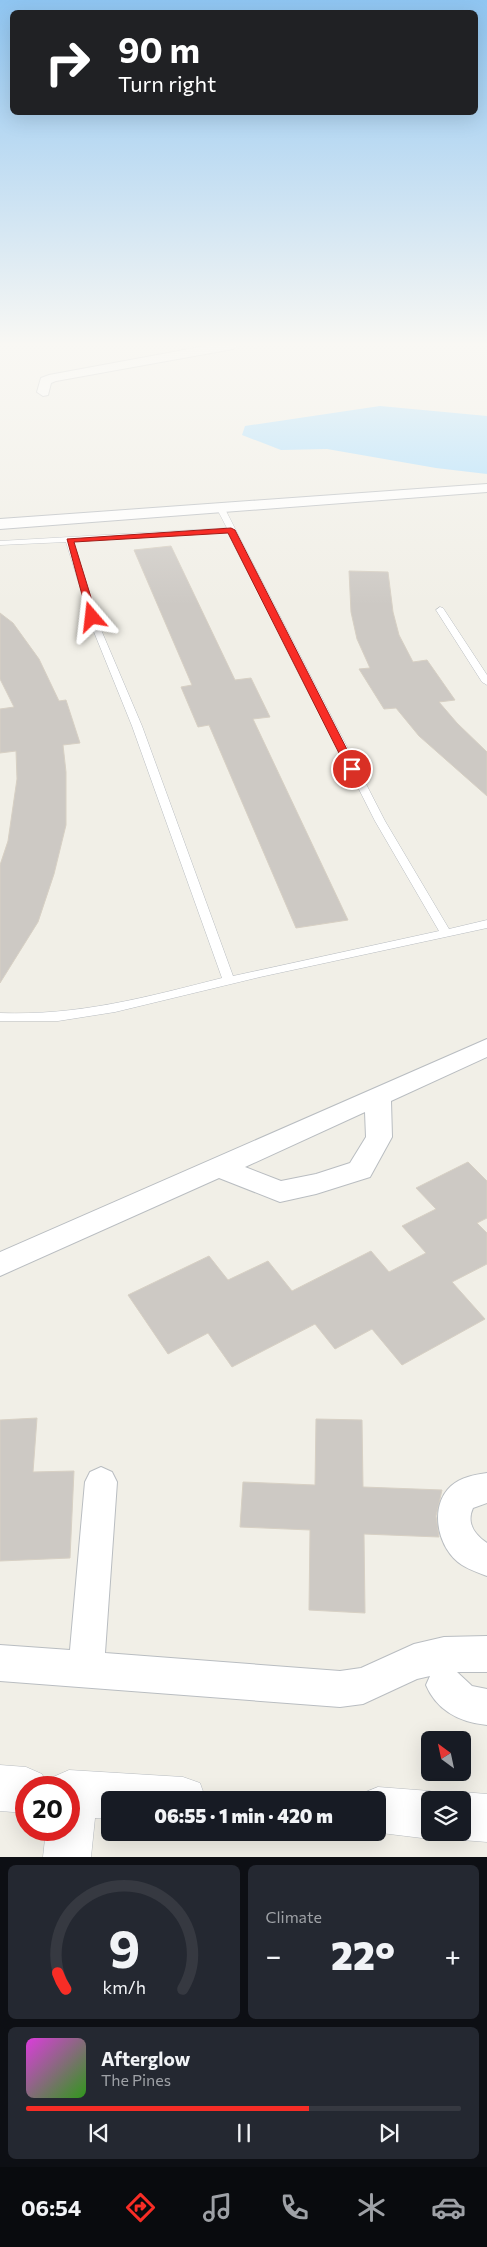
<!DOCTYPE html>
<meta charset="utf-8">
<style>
body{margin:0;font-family:Commissioner,sans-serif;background:#242831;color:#f1f3f6;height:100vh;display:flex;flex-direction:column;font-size:19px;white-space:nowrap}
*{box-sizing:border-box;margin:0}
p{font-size:16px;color:#9ea1a6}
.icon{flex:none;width:28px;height:28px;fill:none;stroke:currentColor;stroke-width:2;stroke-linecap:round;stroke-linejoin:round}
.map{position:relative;height:1857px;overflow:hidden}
.drawer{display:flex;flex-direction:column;gap:8px;padding:8px;background:#0d0f14;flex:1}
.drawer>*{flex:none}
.hud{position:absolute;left:10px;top:10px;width:468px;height:105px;border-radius:8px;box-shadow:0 5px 20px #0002;background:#202124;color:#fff;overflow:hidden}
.needle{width:32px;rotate:327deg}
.buttons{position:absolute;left:421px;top:1731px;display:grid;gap:10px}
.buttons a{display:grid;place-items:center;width:50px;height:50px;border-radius:8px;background:#171b24;box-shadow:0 5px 20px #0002;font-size:25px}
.speed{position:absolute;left:15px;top:1776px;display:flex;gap:10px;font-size:25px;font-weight:700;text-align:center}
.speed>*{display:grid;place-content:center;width:65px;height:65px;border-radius:50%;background:#171b24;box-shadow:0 5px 20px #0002;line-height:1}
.speed .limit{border:8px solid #d22;background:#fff;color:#111}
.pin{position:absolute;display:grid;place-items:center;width:42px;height:42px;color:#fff;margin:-21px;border:2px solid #fff;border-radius:50%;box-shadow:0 1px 5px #0007}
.me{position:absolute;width:55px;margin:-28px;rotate:343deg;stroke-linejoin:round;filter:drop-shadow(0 0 4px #0008)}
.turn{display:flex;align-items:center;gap:18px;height:105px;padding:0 25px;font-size:22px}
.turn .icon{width:65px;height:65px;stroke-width:2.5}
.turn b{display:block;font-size:35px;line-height:42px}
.big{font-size:38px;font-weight:800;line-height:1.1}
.drawer .widget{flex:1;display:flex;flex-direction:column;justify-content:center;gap:8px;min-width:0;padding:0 18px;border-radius:8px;background:#242831}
.drawer .dial{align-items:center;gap:0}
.dial svg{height:130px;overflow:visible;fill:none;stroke:#363941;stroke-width:7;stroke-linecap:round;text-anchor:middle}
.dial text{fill:#f1f3f6;stroke:none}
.song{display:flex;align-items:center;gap:15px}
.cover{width:60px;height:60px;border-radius:8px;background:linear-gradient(135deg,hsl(300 70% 55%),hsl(110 70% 35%))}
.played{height:5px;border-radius:2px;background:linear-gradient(90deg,#f82d26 65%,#363941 65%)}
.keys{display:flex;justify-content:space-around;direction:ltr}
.heat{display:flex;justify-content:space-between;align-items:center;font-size:28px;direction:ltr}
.drawer .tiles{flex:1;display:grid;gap:8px;grid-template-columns:1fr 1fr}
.widget:last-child{grid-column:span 2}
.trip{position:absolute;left:101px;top:1791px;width:285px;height:50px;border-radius:8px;background:#171b24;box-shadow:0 5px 20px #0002;font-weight:800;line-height:50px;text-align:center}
.tabs{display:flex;height:80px;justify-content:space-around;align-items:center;background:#090b0e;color:#9ea1a6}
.tabs .icon{width:35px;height:35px}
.tabs .active{color:#f82d26}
.tabs b{font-size:22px;color:#f1f3f6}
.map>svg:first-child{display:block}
.water{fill:#a9deff}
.building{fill:#cdc9c4;stroke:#d7d0c4}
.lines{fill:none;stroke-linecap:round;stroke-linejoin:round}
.service-casing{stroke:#b9bdc1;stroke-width:1}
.minor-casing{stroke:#b9bdc1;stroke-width:2}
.tertiary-casing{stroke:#b9bdc1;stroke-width:1}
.service{fill:#fff;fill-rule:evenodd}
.minor{fill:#fff;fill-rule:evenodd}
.tertiary{fill:#fff;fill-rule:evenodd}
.route{fill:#f82d26;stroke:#a11d19}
</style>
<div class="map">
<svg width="487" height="1857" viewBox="0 0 487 1857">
<rect width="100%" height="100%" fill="#f1efe7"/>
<path class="water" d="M380 406 487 416V474L436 468 327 449 281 450 242 435 245 426Z"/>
<path class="building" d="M171 546 235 680 251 678 270 717 253 719 348 920 296 928 209 725 198 727 181 687 192 685 134 550Z
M349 571 388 572 393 612 399 635 413 662 427 660 455 700 439 702 457 723 487 752V796L419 736 396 708 384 709 359 669 370 668 357 639 351 612Z
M0 613 13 623 39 659 59 701 66 700 80 743 63 745 66 772V825L54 874 38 922 0 983V865L8 841 17 779 16 751 0 753V709L14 707 0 679Z
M468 1162 487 1181V1218L477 1223 487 1233V1264L452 1282 485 1319 402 1365 372 1329 335 1349 315 1324 232 1367 208 1333 168 1354 128 1295 209 1256 228 1280 268 1261 292 1291 371 1251 389 1272 426 1253 402 1226 436 1209 416 1188Z
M37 1418 33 1472 74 1471 70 1558 0 1561V1420Z
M316 1419 362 1420 363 1487 442 1490 436 1516 439 1537 364 1534 365 1613 309 1610 310 1530 240 1527 243 1482 315 1485Z"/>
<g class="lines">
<g class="service-casing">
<path id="service" d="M218 507 225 509 385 821 449 929 487 920V928L260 977 115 1012 58 1021H0V1013C78 1016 147 997 222 978L132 726 94 632 66 542 0 545V541L227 528 217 509ZM229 532 375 821 439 931 233 976 142 726 102 632 73 541Z
M440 607 443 608 487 675V685L482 682 436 610Z"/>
</g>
<g class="minor-casing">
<path id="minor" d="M211 345H239L233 349 56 381 51 383 48 395 43 396 37 392 41 378 49 375Z
M487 484V492L0 529V519Z
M487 1039V1057L391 1101 392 1137 370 1177 316 1194 280 1202 219 1178 0 1276V1252ZM365 1112 366 1137 350 1163 316 1174 281 1181 245 1167Z
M101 1467 112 1472 117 1482 105 1653 340 1671 361 1668 414 1644 444 1637 487 1636V1672H457L472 1686 487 1689V1725C460 1722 437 1711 426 1685L430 1676 417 1679 363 1704 340 1707 0 1681V1645L70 1650 85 1482 90 1472Z
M487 1473V1503L473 1508C466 1523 475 1535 487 1543V1576C479 1573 470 1570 462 1565 438 1550 428 1507 451 1486 461 1477 474 1475 487 1473Z"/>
</g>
<g class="tertiary-casing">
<path id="tertiary" d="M0 1765 26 1767 42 1774 48 1787 53 1777 69 1770 183 1777 200 1783 206 1800H110V1819L95 1818 91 1857H43L46 1830H69V1788H26V1813L0 1811Z
M378 1787 430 1791 447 1799 462 1792 487 1794V1842L462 1840 445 1833 462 1832V1800H430V1832H445L430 1839 373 1832H378V1800H359L361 1794Z"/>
</g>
<use href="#service" class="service"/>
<use href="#minor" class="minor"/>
<use href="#tertiary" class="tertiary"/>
</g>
<linearGradient id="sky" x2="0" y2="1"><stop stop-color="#8fc5f1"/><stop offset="0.57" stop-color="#f9f8f4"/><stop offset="1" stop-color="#f9f8f4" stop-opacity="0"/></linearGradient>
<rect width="487" height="605" fill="url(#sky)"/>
<path class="route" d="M231 528 235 530 357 769 356 771H349L347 769 228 533 74 542 97 617 92 620 88 617 67 539Z"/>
</svg>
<div class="buttons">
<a><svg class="needle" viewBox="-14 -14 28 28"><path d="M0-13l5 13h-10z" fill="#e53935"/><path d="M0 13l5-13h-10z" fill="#9ea1a6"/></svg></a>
<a><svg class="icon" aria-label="layers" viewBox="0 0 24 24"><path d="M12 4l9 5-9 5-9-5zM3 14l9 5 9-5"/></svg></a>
</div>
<div class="speed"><div class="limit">20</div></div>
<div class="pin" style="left:352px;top:769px;background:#d93025"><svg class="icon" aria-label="arrive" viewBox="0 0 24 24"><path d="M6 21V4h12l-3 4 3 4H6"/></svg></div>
<svg class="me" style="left:92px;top:617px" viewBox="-20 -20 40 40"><path d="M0-17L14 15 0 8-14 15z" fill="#f82d26" stroke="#fff" stroke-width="4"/></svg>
<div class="trip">06:55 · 1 min · 420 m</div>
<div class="hud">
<div class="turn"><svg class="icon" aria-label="right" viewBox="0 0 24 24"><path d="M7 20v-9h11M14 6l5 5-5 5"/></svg><div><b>90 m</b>Turn right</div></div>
</div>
</div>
<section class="drawer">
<div class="tiles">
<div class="widget dial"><svg viewBox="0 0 100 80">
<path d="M14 69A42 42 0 1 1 86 69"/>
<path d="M14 69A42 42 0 0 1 9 59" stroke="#f82d26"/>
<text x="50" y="56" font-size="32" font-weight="700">9</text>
<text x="50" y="72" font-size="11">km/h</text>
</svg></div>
<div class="widget"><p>Climate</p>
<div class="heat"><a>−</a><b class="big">22°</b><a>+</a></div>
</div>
<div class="widget">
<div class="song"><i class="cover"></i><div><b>Afterglow</b><p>The Pines</p></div></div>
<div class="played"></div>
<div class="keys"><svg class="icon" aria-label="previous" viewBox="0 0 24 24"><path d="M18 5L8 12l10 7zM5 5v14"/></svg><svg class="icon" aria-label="pause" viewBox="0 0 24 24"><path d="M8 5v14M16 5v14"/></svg><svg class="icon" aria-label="next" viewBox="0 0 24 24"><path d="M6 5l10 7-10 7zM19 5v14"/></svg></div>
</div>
</div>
</section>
<nav class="tabs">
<b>06:54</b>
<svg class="icon active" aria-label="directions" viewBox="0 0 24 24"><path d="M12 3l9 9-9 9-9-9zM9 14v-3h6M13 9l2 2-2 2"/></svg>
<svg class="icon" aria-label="music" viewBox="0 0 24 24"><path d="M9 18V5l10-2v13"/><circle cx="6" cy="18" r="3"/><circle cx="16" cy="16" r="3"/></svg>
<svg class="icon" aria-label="phone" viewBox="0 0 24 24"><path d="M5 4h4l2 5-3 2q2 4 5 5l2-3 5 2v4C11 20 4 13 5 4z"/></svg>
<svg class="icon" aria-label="climate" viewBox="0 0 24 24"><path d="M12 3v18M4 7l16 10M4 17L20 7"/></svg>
<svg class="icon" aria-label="car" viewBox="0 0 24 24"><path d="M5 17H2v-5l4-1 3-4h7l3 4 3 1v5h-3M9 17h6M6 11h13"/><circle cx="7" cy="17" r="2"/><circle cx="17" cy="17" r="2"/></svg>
</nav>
